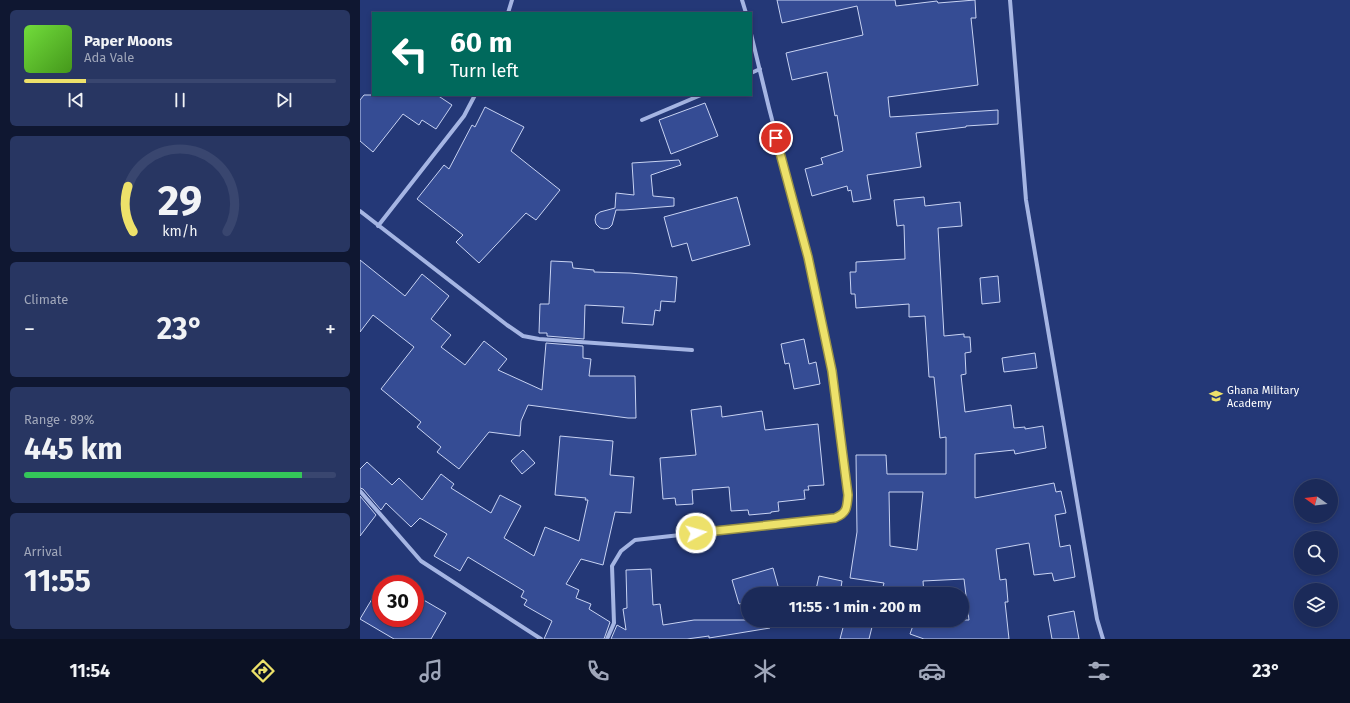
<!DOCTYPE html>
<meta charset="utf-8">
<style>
body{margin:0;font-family:"Fira Sans",sans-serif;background:#283662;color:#f1f3f6;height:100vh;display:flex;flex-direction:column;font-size:15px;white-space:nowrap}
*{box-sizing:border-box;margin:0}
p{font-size:13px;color:#a0a7ba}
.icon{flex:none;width:22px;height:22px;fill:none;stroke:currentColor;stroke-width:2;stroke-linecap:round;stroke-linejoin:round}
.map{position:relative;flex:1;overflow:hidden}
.sheet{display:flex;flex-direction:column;gap:10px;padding:10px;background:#0f1731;width:360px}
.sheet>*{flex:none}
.guide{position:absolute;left:12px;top:12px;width:380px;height:84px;border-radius:0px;box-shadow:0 2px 6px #0003,0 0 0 1px #39466f;background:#00695c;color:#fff;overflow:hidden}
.needle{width:26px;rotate:285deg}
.controls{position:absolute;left:934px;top:479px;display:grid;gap:8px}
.controls a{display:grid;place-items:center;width:44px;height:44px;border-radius:50%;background:#1b2a59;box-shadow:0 2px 6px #0003,0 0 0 1px #39466f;font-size:20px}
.speed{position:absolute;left:12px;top:575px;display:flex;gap:8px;font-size:20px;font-weight:700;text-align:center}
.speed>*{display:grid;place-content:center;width:52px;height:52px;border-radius:50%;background:#1b2a59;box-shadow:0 2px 6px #0003,0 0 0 1px #39466f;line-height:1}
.speed .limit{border:6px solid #d22;background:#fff;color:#111}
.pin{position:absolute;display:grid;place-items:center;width:34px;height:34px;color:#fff;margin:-17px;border:2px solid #fff;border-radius:50%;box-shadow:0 1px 4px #0007}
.me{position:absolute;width:44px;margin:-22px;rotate:84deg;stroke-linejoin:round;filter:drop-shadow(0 0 3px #0008)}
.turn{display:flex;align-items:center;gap:14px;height:84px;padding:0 12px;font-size:18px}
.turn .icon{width:52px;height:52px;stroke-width:2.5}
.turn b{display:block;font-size:28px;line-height:34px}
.big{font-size:30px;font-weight:700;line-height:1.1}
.sheet .widget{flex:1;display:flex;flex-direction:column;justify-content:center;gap:6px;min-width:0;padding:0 14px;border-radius:6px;background:#283662}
.sheet .dial{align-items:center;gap:0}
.dial svg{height:104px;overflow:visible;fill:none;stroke:#39466f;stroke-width:7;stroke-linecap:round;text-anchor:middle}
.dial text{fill:#f1f3f6;stroke:none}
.song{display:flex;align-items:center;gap:12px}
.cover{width:48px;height:48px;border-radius:6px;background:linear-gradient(135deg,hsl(100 70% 55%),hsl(100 70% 35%))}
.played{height:4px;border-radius:2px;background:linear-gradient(90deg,#ede16a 20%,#39466f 20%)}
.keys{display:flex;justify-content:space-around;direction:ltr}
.heat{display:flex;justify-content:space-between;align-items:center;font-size:22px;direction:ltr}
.charge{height:6px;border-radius:3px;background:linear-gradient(90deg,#34c759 89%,#39466f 0)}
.trip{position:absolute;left:381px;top:587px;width:228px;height:40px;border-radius:20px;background:#1b2a59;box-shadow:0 2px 6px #0003,0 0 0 1px #39466f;font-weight:700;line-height:40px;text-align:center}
.tab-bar{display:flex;height:64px;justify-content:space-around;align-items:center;background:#0b1124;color:#a0a7ba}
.tab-bar .icon{width:28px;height:28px}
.tab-bar .on{color:#ede16a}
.tab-bar b{font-size:18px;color:#f1f3f6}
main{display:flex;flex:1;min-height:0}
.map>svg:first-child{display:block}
.building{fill:#354c94;stroke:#c8d3f3;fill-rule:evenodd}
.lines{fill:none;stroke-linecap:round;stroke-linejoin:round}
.minor{stroke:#a5b5e3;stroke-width:4}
.route-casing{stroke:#9a9245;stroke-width:10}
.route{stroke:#ede16a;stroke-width:7}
.labels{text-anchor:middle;stroke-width:4;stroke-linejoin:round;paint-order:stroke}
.poi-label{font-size:11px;fill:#fff;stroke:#243877;text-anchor:start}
</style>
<main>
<section class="sheet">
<div class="widget">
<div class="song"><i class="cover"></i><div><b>Paper Moons</b><p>Ada Vale</p></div></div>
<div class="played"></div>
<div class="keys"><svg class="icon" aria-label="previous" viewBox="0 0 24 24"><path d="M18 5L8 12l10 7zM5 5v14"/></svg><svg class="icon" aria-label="pause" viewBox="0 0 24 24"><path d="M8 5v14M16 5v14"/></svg><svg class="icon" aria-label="next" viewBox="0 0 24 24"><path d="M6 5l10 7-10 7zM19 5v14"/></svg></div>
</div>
<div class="widget dial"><svg viewBox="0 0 100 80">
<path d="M14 69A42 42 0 1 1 86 69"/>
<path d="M14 69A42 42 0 0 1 10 34" stroke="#ede16a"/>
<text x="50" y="56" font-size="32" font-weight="700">29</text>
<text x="50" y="72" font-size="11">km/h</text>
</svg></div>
<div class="widget"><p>Climate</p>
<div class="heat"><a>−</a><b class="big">23°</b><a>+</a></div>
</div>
<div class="widget"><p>Range · 89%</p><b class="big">445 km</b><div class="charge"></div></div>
<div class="widget"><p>Arrival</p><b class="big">11:55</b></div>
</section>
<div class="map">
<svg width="990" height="639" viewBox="0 0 990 639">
<rect width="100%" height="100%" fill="#243877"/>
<path class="building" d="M417 0H535L536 6 577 1 578 3 615 0 616 18H611L618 85 528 97 530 117 638 110V124L606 126V127L556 133 561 167 507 175 511 199 493 202 491 190 488 191 487 186 452 196 445 169 463 164 461 158 483 151 477 115 475 116 467 72 432 80 426 53 503 35 497 6 422 23Z
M4 95H77L92 105 76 129 62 120 59 125 43 114 13 152 0 141V100Z
M345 103 358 136 311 154 299 120Z
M125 107 164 127 151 151 200 190 176 220 166 213 119 263 96 242 103 235 57 199 84 165 89 169 112 125 115 127Z
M319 160 321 165 291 175 293 196 314 198V206L264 210H256L252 225 249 228 244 229 240 228 236 224 235 220 236 215 240 212 255 208 256 193 274 195 272 163Z
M377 197 390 245 332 261 327 243 312 247 304 217Z
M564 197 565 206 600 202 602 226 578 228 584 336 604 334V337H610L611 352 605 353 606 374 601 375 605 412 651 405 654 428 665 427V429L683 426 686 448 655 454 654 450 615 454V498L694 483 696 492 701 491 706 513 695 515 700 547 710 545 715 577 694 581 692 573 674 575 669 543 636 549 640 580 646 579 648 602H645L649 639H564L550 634 555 620H609L604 579 563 581 564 594H521L524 583 490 578 497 532 496 455H526L527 474H586V437L580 438 574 377H569L565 316 549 317V304L496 308 495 294H491L490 272H496V262L545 259 544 225 537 226 534 200ZM529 492H563L557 550 530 546Z
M0 260 45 296 62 274 89 296 71 319 91 335 81 347 105 365 124 341 147 359 138 370 182 390 186 343 223 346V358L231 359 229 376H275L276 418H268L168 405 161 421 160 436 129 432 99 469 77 452 81 447 57 427 61 422 21 389 54 347 13 315 0 332Z
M191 261 212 262 213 268 234 270V272L270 273 317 277 315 302 301 301 300 311 295 310 293 325 262 323 264 307 225 305 224 339 187 336V333H179L180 304H189Z
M638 276 640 302 622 304 620 278Z
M444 339 449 364 456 362 460 384 434 389 429 363 425 364 421 344Z
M675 353 677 368 644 372 642 358Z
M361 406 362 417 402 411 405 430 458 424 464 485 448 486 449 490H444L445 499 418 502 419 511 411 512V513L389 515 388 510 371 511 369 487 332 490 333 504 316 505 315 498 303 499 300 458 336 455 331 410Z
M200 436 253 441 250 475 274 477 271 513 255 512 243 565 221 559 206 584 219 590 216 598 231 604 229 609 250 622 244 639H184L192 621 164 605 167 600 161 597 164 591 108 557 100 571 74 556 87 534 60 518 51 527 26 503 21 510 3 489 0 488V469L7 462 32 485 39 478 62 500 81 474 94 484 91 488 131 513 140 495 161 506 144 538 174 556 185 527 219 541 228 500H225L226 498 195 495Z
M163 450 175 463 162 474 151 461Z
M0 496 16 515 0 536Z
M413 568 420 593 415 594H388V602L379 604 372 580Z
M291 569 293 605 300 604 303 625 334 620H410V628L349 638V636L327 639H251L257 625 266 630 263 609 267 608 266 570Z
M459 576 482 581 480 594H455Z
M21 584V618H55V595L86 613 71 639H34L0 619Z
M714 611 719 639H692L688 616Z
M485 620 512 627 509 639H480Z"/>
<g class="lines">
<path class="minor" d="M382 0 386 13
M650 0 666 200 737 619 743 639
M148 13 152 0
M391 73 400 69
M282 120 341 95
M0 211 147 325 163 336 179 339 332 350
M18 226 104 116 115 95
M0 491 61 561 181 639
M247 639 254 623 252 566 261 551 275 540 475 518C487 513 487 508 488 495L472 371 448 257 409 108 391 34"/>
</g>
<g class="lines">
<g class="route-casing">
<path id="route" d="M336 533 475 518C487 513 487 508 488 495L472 371 448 257 416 138"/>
</g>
<use href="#route" class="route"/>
</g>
<defs>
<g id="school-bare" transform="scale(1.08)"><path d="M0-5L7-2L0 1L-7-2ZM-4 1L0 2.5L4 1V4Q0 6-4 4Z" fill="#ede16a" stroke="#243877" stroke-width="2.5" paint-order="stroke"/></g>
</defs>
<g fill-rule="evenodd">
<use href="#school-bare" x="856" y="396"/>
</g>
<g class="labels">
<g class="poi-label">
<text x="867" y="394">Ghana Military<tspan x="867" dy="13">Academy</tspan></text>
</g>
</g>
</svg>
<div class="controls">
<a><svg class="needle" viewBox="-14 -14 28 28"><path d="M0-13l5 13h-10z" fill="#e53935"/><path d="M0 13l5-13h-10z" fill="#a0a7ba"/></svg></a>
<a><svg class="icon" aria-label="search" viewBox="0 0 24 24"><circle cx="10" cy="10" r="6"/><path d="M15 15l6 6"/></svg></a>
<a><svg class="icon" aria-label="layers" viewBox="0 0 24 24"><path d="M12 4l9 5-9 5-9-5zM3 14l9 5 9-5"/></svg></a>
</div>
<div class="speed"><div class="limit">30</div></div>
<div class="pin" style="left:416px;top:138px;background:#d93025"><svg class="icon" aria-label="arrive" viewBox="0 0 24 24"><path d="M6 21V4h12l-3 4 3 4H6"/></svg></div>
<svg class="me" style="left:336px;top:533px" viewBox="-20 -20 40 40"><circle r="17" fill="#ede16a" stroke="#fff" stroke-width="3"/><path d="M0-11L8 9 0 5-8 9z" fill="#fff"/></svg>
<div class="trip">11:55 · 1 min · 200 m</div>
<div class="guide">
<div class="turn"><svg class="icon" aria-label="left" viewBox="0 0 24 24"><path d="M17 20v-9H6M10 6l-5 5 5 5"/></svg><div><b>60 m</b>Turn left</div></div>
</div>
</div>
</main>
<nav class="tab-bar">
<b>11:54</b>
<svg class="icon on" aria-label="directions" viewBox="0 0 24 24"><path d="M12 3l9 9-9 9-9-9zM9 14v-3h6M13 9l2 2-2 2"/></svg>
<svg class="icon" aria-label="music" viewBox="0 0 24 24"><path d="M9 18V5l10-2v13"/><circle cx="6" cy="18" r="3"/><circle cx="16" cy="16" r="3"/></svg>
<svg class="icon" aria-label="phone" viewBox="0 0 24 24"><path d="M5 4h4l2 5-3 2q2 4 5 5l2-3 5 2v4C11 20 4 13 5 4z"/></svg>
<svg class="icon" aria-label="climate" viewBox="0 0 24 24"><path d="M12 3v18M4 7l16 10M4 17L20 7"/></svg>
<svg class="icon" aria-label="car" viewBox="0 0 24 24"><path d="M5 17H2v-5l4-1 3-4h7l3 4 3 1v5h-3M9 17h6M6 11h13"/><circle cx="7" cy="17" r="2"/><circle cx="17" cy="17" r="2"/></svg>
<svg class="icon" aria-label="filters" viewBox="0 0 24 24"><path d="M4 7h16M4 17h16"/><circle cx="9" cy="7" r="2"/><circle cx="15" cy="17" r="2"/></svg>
<b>23°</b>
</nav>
